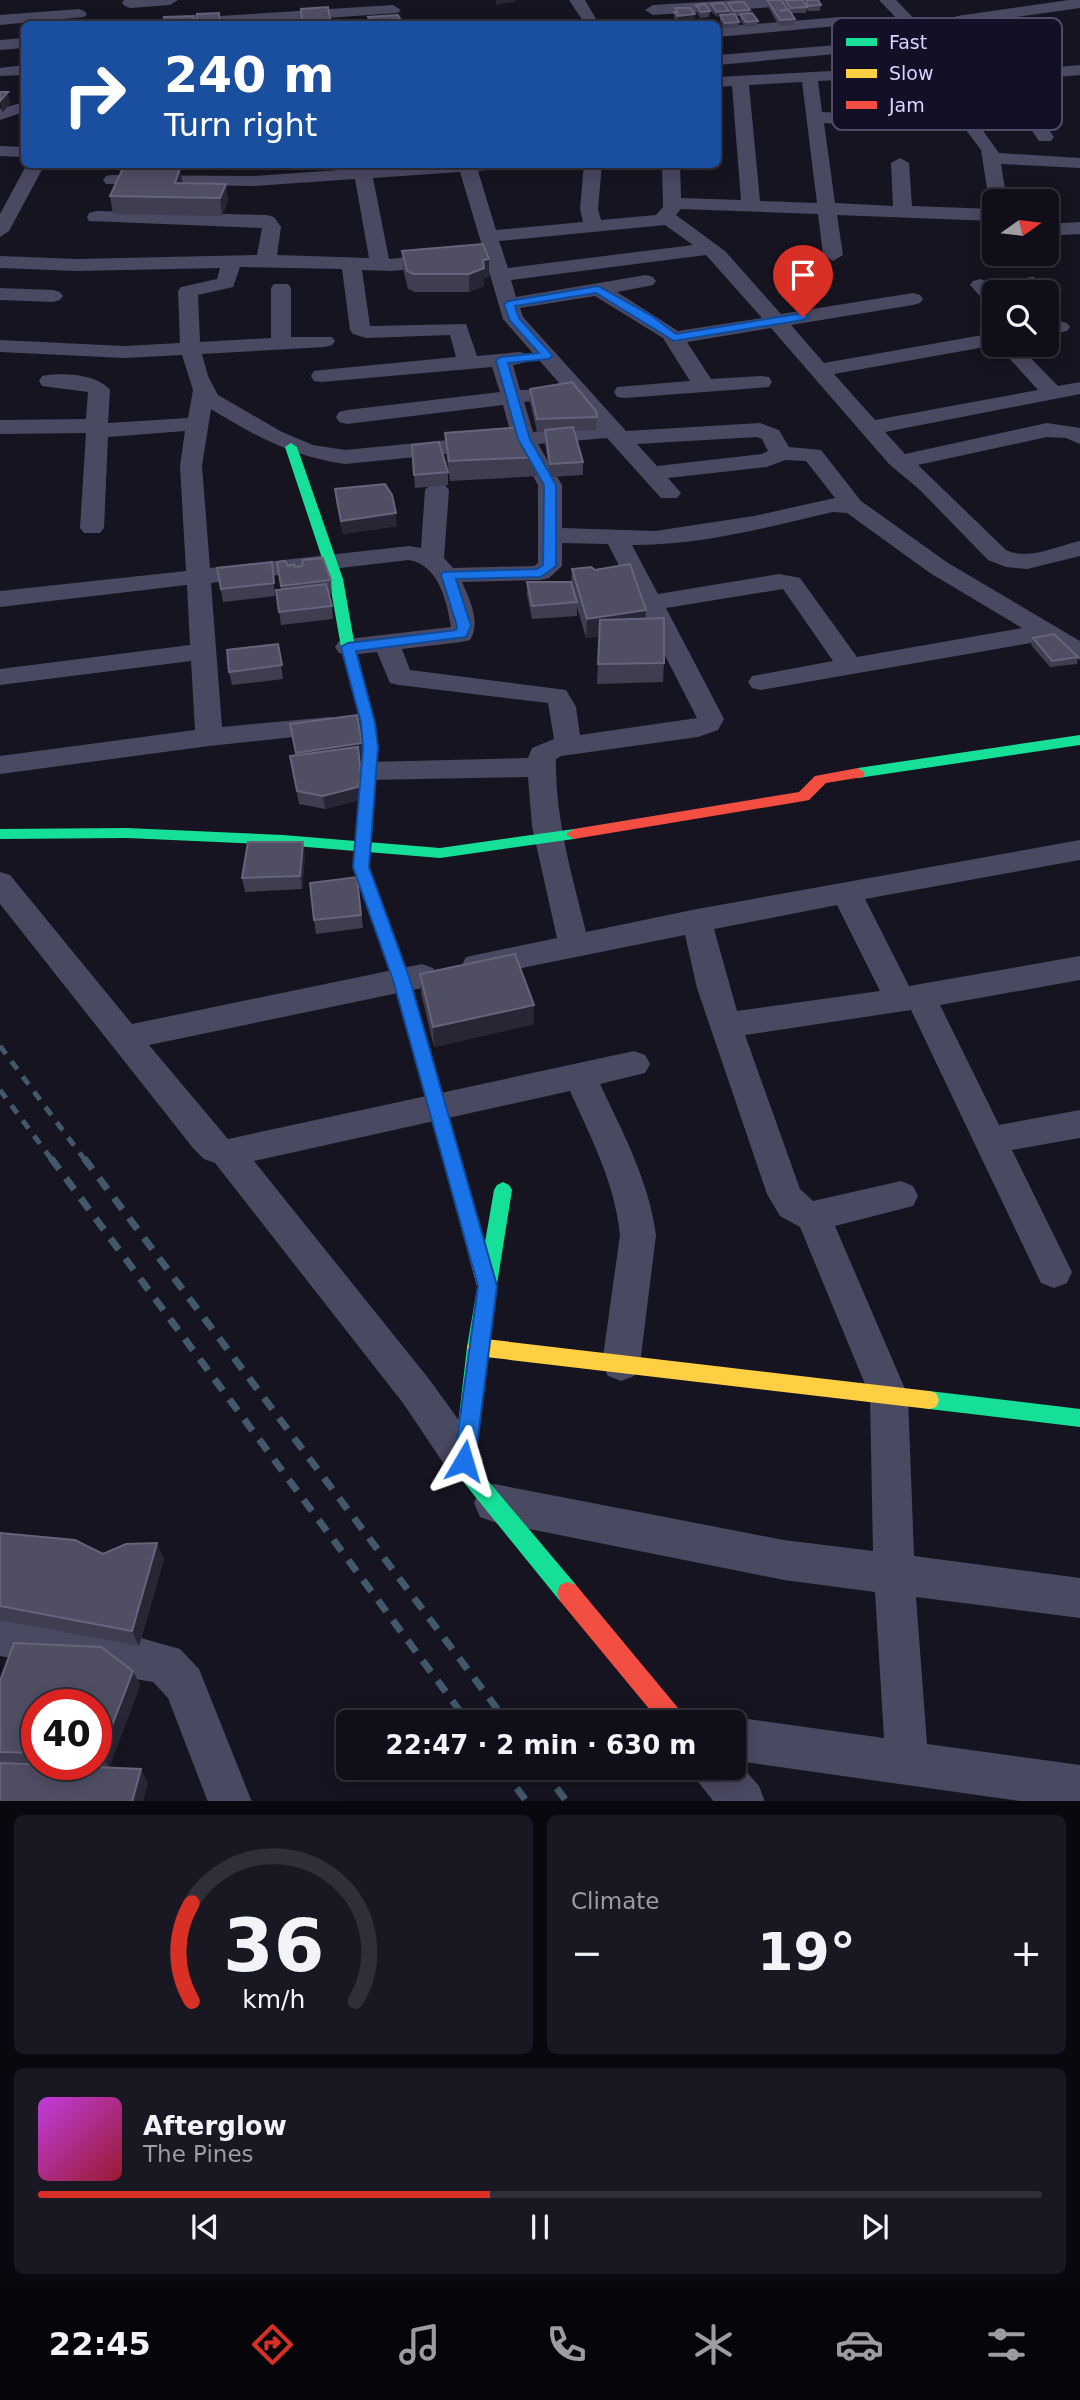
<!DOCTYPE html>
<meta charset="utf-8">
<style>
body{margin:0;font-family:"DejaVu Sans",sans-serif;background:#191822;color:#f1f3f6;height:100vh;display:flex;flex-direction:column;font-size:26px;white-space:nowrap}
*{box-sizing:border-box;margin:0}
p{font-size:23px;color:#9c9ca2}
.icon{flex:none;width:38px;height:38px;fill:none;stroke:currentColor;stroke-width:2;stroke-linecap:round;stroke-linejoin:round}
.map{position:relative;height:1801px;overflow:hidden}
.details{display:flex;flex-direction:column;gap:14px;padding:14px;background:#09080e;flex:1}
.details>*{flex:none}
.hud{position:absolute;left:21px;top:21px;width:700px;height:147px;border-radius:10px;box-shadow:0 4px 18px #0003,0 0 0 2px #302f38;background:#1a4fa0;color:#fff;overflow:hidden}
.needle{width:46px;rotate:76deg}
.tools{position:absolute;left:982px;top:189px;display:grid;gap:14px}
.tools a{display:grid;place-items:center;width:77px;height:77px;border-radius:10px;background:#100f19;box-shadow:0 4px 18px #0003,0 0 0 2px #302f38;font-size:35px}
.speed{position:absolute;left:21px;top:1689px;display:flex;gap:14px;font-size:35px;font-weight:700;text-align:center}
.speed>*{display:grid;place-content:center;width:91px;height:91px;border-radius:50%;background:#100f19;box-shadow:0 4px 18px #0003,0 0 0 2px #302f38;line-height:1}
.speed .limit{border:10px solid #d22;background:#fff;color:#111}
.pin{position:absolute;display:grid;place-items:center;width:60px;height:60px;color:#fff;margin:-72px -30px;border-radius:50% 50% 50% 0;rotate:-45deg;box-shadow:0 0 7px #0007}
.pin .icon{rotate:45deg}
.me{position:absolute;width:77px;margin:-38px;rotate:7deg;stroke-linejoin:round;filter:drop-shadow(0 0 5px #0008)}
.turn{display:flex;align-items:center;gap:24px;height:147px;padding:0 28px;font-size:32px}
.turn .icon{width:91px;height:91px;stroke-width:2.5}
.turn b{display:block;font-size:49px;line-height:60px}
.big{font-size:52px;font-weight:600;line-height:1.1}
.details .card{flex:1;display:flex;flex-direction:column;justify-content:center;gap:10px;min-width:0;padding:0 24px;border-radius:10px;background:#191822}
.details .dial{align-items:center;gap:0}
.dial svg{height:182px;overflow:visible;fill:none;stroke:#302f38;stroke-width:7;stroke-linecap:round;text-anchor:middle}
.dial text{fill:#f1f3f6;stroke:none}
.song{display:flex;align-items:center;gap:21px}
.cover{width:84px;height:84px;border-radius:10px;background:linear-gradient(135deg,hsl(290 70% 55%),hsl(350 70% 35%))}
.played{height:7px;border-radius:4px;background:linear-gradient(90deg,#d93025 45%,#302f38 45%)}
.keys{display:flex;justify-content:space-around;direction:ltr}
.heat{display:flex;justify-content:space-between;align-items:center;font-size:38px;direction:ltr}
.details .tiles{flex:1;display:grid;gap:14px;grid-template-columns:1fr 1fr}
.card:last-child{grid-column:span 2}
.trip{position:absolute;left:336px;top:1710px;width:410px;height:70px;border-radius:10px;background:#100f19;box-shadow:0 4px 18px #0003,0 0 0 2px #302f38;font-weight:600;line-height:70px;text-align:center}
.menu{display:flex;height:112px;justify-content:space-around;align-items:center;background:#06060a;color:#9c9ca2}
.menu .icon{width:49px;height:49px}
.menu .current{color:#d93025}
.menu b{font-size:32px;color:#f1f3f6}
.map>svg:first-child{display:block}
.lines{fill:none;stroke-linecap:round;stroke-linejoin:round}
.street{fill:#4a4962;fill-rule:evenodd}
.fast{fill:#16e098;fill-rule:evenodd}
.slow{fill:#ffcf43;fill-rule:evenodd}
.jam{fill:#f24e42;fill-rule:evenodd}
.rail-far1{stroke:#43596b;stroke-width:5;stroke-dasharray:10 9;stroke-linecap:butt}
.rail{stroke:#43596b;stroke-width:7;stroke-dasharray:14 11;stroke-linecap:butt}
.wall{fill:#403d50;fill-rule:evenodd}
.shaded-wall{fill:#282635}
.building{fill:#504e63;stroke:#66637b;stroke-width:2}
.route{fill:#1a73e8;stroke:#114b97;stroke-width:2}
.key{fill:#130f26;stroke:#4e4a67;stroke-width:2}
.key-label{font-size:19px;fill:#d9d4ff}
</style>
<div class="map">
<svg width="1080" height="1802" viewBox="0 0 1080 1802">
<rect width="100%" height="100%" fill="#161421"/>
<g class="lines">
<path class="street" d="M124 0H178L170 5 130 8 125 6 122 3Z
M569 0H585L599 24H585Z
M735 0H813L805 5 653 15 645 10 653 5Z
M879 0H896L958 64 993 62 1007 70 1054 137 1051 141H1039L995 76 989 72 943 75 999 153 1080 158V168L1001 164 1007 201H994V206L989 201 981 150 966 130 824 123 835 203 893 206 891 163 900 158 909 163 912 206 994 209V221L837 215 843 255 833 261 823 255 818 214 681 209 676 215 725 251 781 314 913 293 920 295 923 299 920 303 913 305 791 325 824 363 994 333 996 345 834 374 875 420 1038 390 997 345H1018L1058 386 1080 382V394L885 432 905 454 1047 423 1080 428V444L1066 438 1047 437 918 465 1006 550C1028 561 1057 546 1080 541V556L1027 569 1006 567 988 560 920 490 889 464 771 328 687 342 711 379 761 376 769 377 772 382 769 387 625 398 617 397 614 392 617 387 690 381 663 338 595 296 520 308 523 317 626 431 760 423 779 430 789 447 821 450 861 501 948 563 1080 641V660L1042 641 761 690 752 688 748 682 752 676 833 661 783 589 666 608 724 719 718 730 698 737 561 756 556 759C555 819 572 875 586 932L697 909 1080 840V860L865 899 909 986 1080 956V980L940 1005 999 1125 1080 1110V1138L1012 1150 1072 1272 1067 1283 1054 1288 1041 1283 911 1010 745 1035 800 1189 813 1201 901 1181 913 1186 918 1196 913 1206 835 1226 908 1396 914 1556 1080 1578V1618L916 1597 927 1744 1080 1765V1802H1026L737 1761 759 1786 765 1802H714L699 1783 692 1768H733V1722H722L733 1717 884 1738 875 1592 784 1580 494 1522 480 1517 474 1503 480 1489 494 1484 784 1540 873 1551 870 1396 800 1227 780 1216 767 1194 697 988 685 935 477 977 466 973 462 965 466 957 557 938 532 826 528 777 369 780 359 778 355 771 359 764 369 762 528 758 532 748 554 739 548 703 399 685 390 683 377 652 348 655 339 653 335 647 339 641 348 639 451 627C447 602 439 565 409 560L211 583 222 727 330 717 340 720 343 726 340 732 209 746 0 774V756L195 730 191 661 0 685V669L190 645 187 585 0 607V591L186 571 180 466 185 431 108 437 104 528 100 533H84L80 528 86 433 0 434V420L86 419 88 392 42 386 39 381 42 376C61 372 98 374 110 390L108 423 188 418 193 390 182 355 124 358 0 352V340L124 346 180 343 178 291 181 287 217 279 220 268 77 271 0 268V256L77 259 257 255 262 228 89 221 87 217 89 213 96 211 267 215 274 217 281 227 277 255 369 258 355 179 253 186 106 184 103 180 106 176 112 175 253 176 353 169 352 164H370L371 167 507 164 498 169 478 171 496 230 583 222 580 209 584 164H602L598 209 601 220 656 215 663 207 662 164H680L681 198 741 200 732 86 718 87V77L941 65ZM926 76 958 119 822 112 818 81ZM802 82 817 203 760 201 749 85ZM460 172 483 249 389 259 373 178ZM665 225 693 245 508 268 499 241ZM706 255 762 318 678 331 617 292 653 285 656 281 653 277 646 275 516 297 511 280ZM486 261 503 319 596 425 533 432 524 402 539 400 542 395 539 390H520L513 365 527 362 531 358 527 354 520 352 477 356 466 324 370 326 362 270 392 271ZM240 267 342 269 350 330 353 334 366 338 450 335 456 357 322 370 314 371 311 376 314 381 322 382 492 367 500 392 347 410 339 412 336 417 339 422 347 424 503 405 511 434 345 450 313 445 282 432 218 395 208 376 202 354 325 347 332 345 335 341 332 337H291V288L288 284H274L271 288V338L200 342 198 295 233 287ZM211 409C255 436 293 457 345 464L517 447 538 485V563L534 566 453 568 444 558 449 490 445 485H429L425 490 421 548 409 546 210 568 202 466ZM757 437 762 439 768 451 762 454 657 466 637 444ZM607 438 661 498H677L681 493 668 478 767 467 785 460 806 461 835 498 754 516 655 531 562 528V485L538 444ZM833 512 847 513 930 573 1022 628 857 657 800 578 779 574 658 594 632 545C699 546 768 527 833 512ZM562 543 608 544 697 718 580 735 576 707 566 690 410 670 402 649 461 642 470 640C481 623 470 600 462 582L540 580 549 578 562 566ZM837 905 880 991 737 1011 714 929Z
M1069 0H1080V8L1002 19 1029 40 1016 49 965 52 963 49 965 46 1010 40 985 22 957 26 949 21 957 16Z
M393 5 401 10 398 13 238 24H164L172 19Z
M79 9 84 11 87 14 84 17 0 25V15Z
M841 17 849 22 847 25 718 37V27Z
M24 38V48L0 50V40Z
M861 43 869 48 867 51 718 65V55Z
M24 65V75L0 76V68Z
M1080 65V75L1048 78 1040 73 1048 68Z
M24 102V112L0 120V109Z
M0 146 24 147V157L0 156Z
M27 164H45L9 231 0 237V214Z
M1080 222V234L1046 236V224Z
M980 279 987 281 998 292H994V306L987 304 970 285 973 281Z
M0 288 53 290 60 292 63 296 60 300 53 302 0 300Z
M1060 321 1067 323 1070 327 1067 331 1046 335V323Z
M0 872 10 875 132 1024 422 964 433 968 437 976 433 984 422 988 149 1045 228 1139 634 1051 645 1055 650 1064 645 1073 600 1084C623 1133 649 1181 656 1235L640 1364 634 1376 621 1381 608 1376 602 1364 620 1235C615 1183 591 1138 570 1091L254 1161 429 1379 478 1447 483 1460 478 1473 464 1478 450 1473 403 1403 215 1163 204 1159 193 1148 0 904Z
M0 1614 123 1633 180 1649 199 1669 252 1802H208L168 1698 153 1682 0 1656Z"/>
<path class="fast" d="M291 443 297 447 343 579 355 647 375 723 378 749 373 810 366 815 359 810 364 749 361 723 341 647 329 579 285 447Z
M1080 735V745L858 778 851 773 858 768Z
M127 828 283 835 440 848 574 829 582 834 574 839 440 858 283 845 127 838 0 839V829Z
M503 1182 509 1185 512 1190 487 1347 474 1460 479 1470 576 1585 579 1593 576 1601 568 1604 560 1601 465 1484 454 1460 467 1347 494 1190 497 1185Z
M929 1391 1080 1409V1427L929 1409 922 1407 919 1400 922 1393Z"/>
<path class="slow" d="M366 805 373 810 369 867 410 980 497 1286 494 1292 487 1294 480 1292 477 1286 394 980 353 867 359 810Z
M477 1338 929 1391 936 1393 939 1400 936 1407 929 1409 477 1356 470 1353 467 1347 470 1341Z"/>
<path class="jam" d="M858 768 865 773 863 777 826 783 809 800 804 801 574 839 566 834 574 829 799 792 815 776Z
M568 1582 576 1585 683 1714 686 1722H660L560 1601 557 1593 560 1585Z"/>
<path class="rail-far1" d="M0 1046 85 1160
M0 1090 52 1160"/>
<path class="rail" d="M51 1158 468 1722
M84 1158 507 1722
M502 1768 527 1802
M542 1768 567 1802"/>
</g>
<path class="wall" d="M767 0 784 3V0H802L804 3V0H818L821 5 820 11H808L807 8 806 13H791L795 19 794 25 779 26 767 5Z
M728 3 750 10 749 14 758 21 757 26 745 27 740 20V16H736L739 22V27L724 28 720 21V17H717L710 10 711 4 727 8Z
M696 5 710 11 709 17 700 18 696 10Z
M675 8 695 14V20L677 22 674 18Z
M173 164V168L183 183 226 184 228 201 222 216 113 214 110 196 133 168Z
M402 251 489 277 484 278V286L469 292H415L408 289 403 269Z
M1004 282 1042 287 1041 292H1007L1003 288Z
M530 389 597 417 596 430 574 431 583 462V475L550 477 545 443V432H537L530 402Z
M445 433 540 457V476L450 481 446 452Z
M412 445 448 472V485L415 488Z
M335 489 397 526 343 534 336 502Z
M272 562 275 596 223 602 217 568Z
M277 562 295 567 331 580 332 594H328L332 606 333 619 281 625 276 590 281 589Z
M572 569 645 619 664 663 663 682 597 684 599 636 586 638 577 607V616L532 619 527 595V582L571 584Z
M1033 638 1078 657 1077 664 1050 667 1031 645Z
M278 644 283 679 232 685 229 672Z
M290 724 363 756 359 757 363 789 359 800 325 809 299 804 290 756H296Z
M305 856 302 889 245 892 242 878Z
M357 877 363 928 316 934 314 920Z
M420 974 534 1005V1024L434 1047 421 993Z
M0 1533 103 1554 164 1559 139 1646 0 1620Z
M133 1671 140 1685 109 1768 148 1783 0 1802V1681ZM37 1704H96V1764H37Z"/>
<path class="shaded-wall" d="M496 0H515V2L496 5Z
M729 11V16L720 15V17H717V12Z
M695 14V20L677 22 678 16Z
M8 92 10 104 2 113 0 101Z
M180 168 183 185 175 183Z
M226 184 228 201 222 216 220 198Z
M489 259V277L484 278V286L469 292V274L483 260Z
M1042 287 1041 292H1013V291Z
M396 513 397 526 343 534 341 521Z
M646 610 644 630 586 638 587 619Z
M362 743 363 756 297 767 296 753Z
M361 775 363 789 359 800 325 809 323 796Z
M303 842 305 856 302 889 300 876Z
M534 1005V1024L434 1047 433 1027Z
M157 1543 164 1559 139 1646 132 1631Z
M133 1671 140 1685 109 1768 101 1754Z
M141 1769 148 1783 143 1802H132Z"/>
<path class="building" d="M767 0H781L788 9 779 11 789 10 795 19 780 20Z
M785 0H802L807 7 791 8Z
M806 0H818L821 5 808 6Z
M744 2 750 10 733 11 728 3Z
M723 3 729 11 717 12 711 4Z
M705 4 710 11 701 12 696 5Z
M328 7 331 24H302L301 9Z
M675 8H690L695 14 678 16 674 12H678Z
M219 13 220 24H196L197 14Z
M752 13 758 21 746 22 740 14Z
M735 14 739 22 725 23 720 15Z
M398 15 403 24H372L368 17Z
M194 16 193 24H163L164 17Z
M0 92H8L0 101Z
M134 164H172V166L133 167Z
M123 168H180L175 183 226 184 220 198 110 196Z
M483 244 489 259 483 260 484 268 469 274H414L407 271 402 251Z
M1033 278 1042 287 1013 291 1004 282Z
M572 382 596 411 597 417 537 419 530 389Z
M522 427 540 457 449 461 445 433Z
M573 427 583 462 550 464 545 430Z
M439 442 448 472 414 475 412 445Z
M385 484 392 495 396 513 341 521 335 489Z
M323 558 331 580 281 586 277 562 285 561 288 566 294 564 295 567 302 566 303 560Z
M272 562 274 583 221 589 217 568Z
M630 564 646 610 587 619 572 569 591 567 595 570Z
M527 582H571L577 602 532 606Z
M326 584 332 606 279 612 276 590Z
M664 618V663L598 664 600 620Z
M1054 634 1078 657 1052 661 1033 638Z
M278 644 282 665 229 672 227 650Z
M357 715 362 743 296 753 290 724Z
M358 747 361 775 358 787 323 796 297 791 290 756Z
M248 842H303L300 876 242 878Z
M357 877 361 915 314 920 310 883Z
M515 954 534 1005 433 1027 420 974Z
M0 1533 75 1540 103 1554 126 1544 157 1543 132 1631 0 1606Z
M14 1643 101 1647 133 1671 101 1754H96V1704H37V1753L0 1752V1681Z
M0 1763 141 1769 132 1802H0Z"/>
<path class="route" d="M598 286 652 316 676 334 803 313 809 317 803 320 674 341 596 293 515 306 519 318 553 356 548 359 508 363 530 439 556 485V566L541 577 456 579 471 626 466 637 356 651 375 723 378 748 369 867 410 980 497 1286 475 1461 472 1468 464 1470 457 1468 454 1461 478 1286 393 980 353 867 363 748 361 723 341 647 348 643 456 630 457 626 441 575 443 572 537 569 543 565 544 485 518 439 496 360 501 357 539 353 510 321 504 304 509 301Z"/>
<rect x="832" y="18" width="230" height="112" rx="10" class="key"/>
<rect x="846" y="38" width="31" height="8" fill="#16e098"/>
<rect x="846" y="69" width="31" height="9" fill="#ffcf43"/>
<rect x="846" y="101" width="31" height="8" fill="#f24e42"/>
<g class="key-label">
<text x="889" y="49">Fast</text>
<text x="889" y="80">Slow</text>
<text x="889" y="112">Jam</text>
</g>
</svg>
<div class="tools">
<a><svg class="needle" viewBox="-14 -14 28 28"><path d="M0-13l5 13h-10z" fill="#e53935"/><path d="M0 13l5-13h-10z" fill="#9c9ca2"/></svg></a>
<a><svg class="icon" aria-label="search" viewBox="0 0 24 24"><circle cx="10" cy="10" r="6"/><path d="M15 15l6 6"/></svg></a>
</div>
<div class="speed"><div class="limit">40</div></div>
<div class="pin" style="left:803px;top:317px;background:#d93025"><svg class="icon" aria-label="arrive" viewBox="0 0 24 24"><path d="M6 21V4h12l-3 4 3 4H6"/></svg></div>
<svg class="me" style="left:464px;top:1461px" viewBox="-20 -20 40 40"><path d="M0-17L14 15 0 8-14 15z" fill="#1a73e8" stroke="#fff" stroke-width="4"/></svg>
<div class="trip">22:47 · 2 min · 630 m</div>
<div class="hud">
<div class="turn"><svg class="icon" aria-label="right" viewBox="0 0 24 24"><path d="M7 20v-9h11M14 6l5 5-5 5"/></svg><div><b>240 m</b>Turn right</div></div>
</div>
</div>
<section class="details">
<div class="tiles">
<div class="card dial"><svg viewBox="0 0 100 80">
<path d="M14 69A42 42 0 1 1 86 69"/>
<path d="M14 69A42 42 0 0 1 14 26" stroke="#d93025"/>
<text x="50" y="56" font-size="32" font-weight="700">36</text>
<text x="50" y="72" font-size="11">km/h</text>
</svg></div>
<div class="card"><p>Climate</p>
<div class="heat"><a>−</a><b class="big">19°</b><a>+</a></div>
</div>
<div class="card">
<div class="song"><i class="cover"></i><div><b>Afterglow</b><p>The Pines</p></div></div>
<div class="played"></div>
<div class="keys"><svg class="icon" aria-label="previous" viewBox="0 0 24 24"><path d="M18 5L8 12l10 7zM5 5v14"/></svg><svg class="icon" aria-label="pause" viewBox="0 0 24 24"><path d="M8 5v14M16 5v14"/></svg><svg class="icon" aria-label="next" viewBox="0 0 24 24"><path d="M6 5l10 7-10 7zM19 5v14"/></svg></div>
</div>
</div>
</section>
<nav class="menu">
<b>22:45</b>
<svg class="icon current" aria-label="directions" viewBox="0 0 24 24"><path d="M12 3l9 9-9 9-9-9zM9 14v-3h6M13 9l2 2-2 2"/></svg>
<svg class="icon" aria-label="music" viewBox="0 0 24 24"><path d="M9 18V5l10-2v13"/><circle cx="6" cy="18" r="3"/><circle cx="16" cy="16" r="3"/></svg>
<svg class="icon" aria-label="phone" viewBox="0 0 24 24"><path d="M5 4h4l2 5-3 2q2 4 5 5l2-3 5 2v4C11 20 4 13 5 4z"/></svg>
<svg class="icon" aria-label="climate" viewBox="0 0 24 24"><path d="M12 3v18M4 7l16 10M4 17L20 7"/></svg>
<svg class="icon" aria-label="car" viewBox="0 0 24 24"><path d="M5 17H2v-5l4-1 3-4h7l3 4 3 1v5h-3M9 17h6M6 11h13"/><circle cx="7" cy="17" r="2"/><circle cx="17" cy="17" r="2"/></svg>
<svg class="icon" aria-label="filters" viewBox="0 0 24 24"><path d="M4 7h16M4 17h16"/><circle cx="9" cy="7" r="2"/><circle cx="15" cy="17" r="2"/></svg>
</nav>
